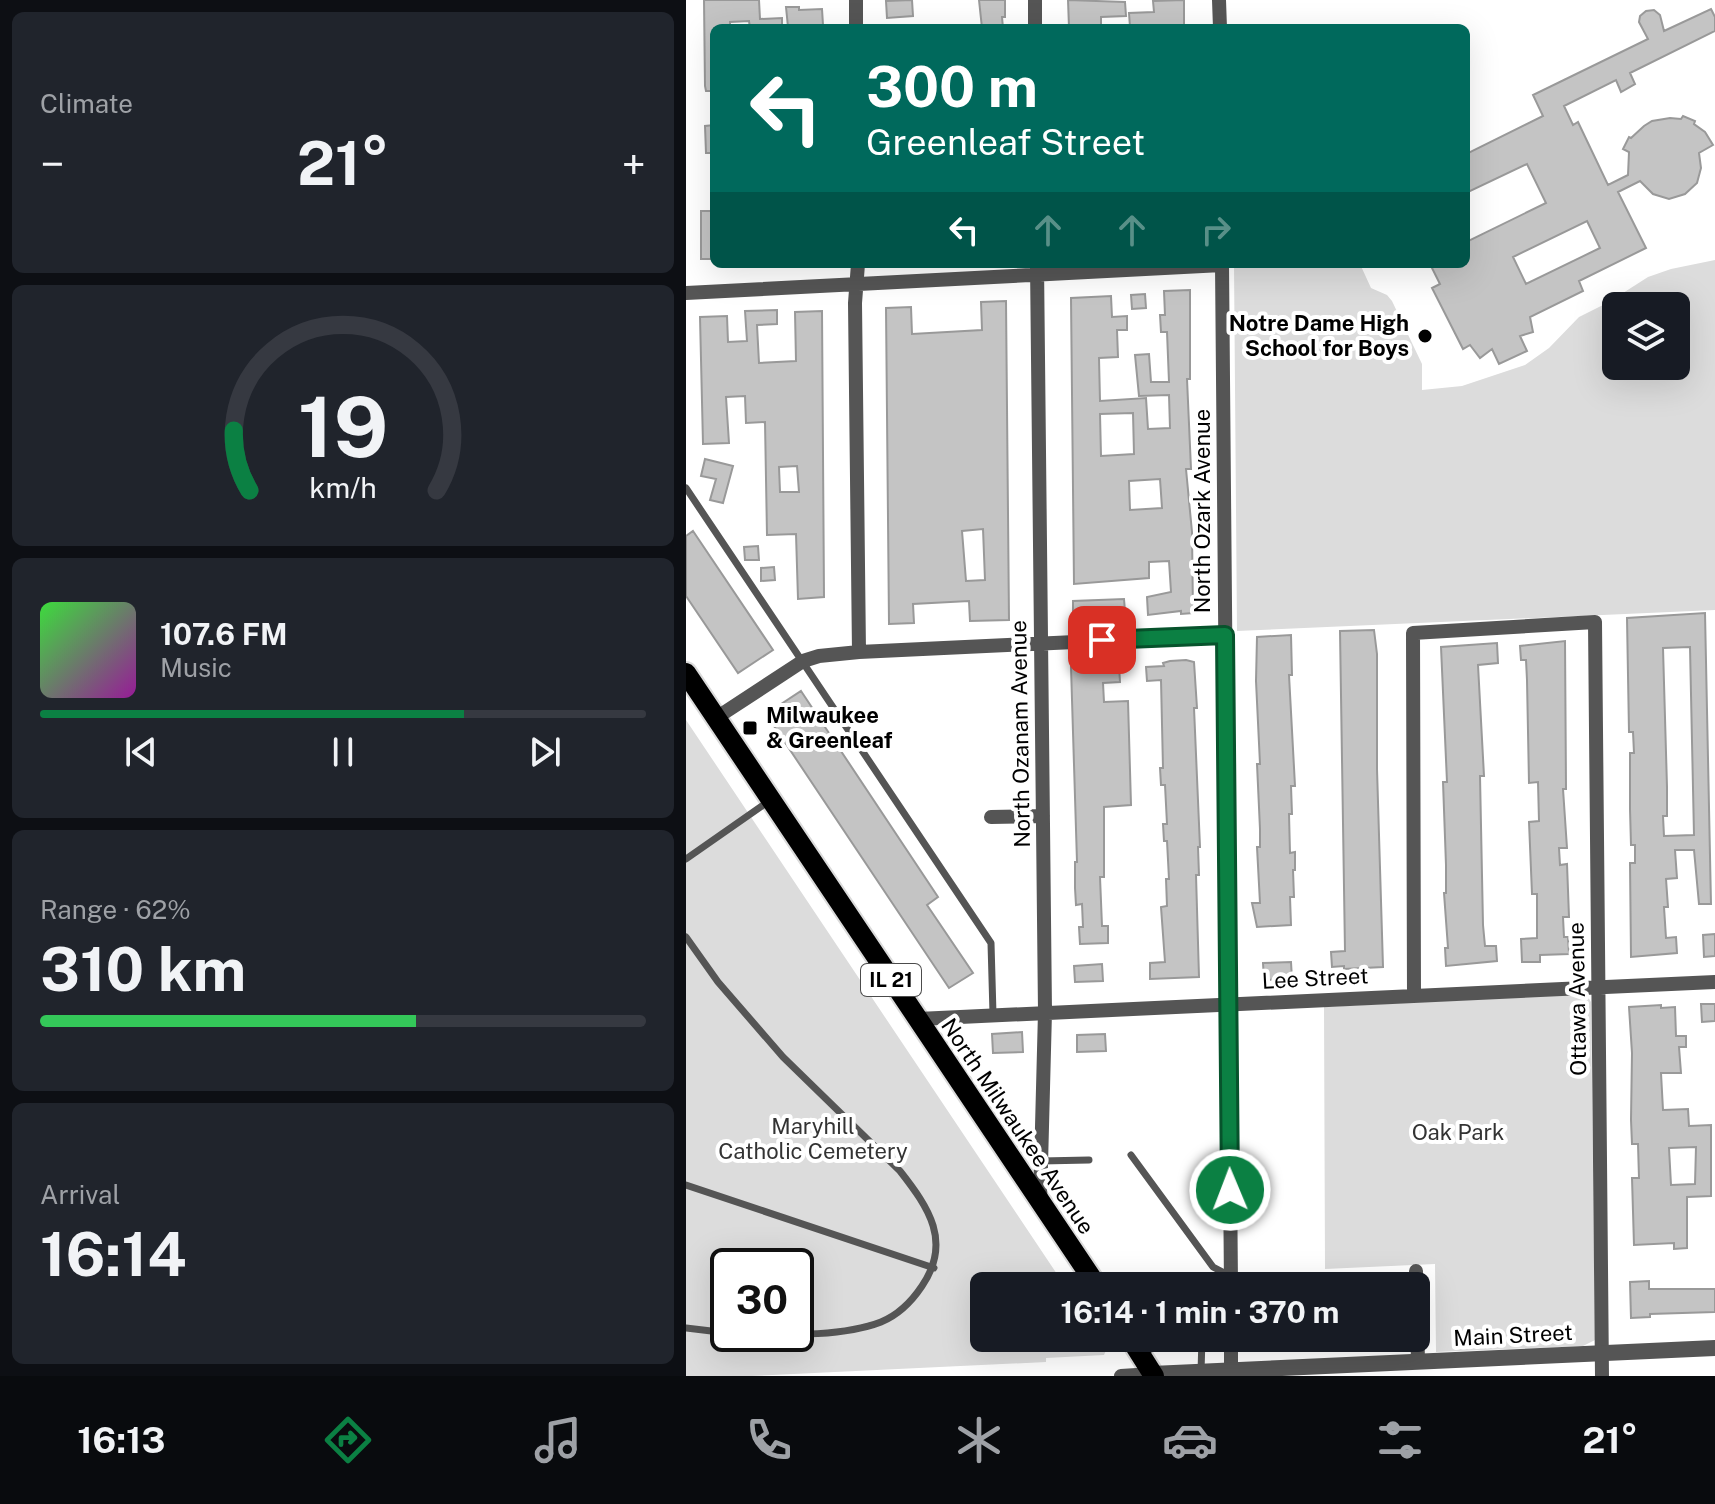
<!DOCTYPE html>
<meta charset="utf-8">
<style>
body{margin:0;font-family:"Public Sans",sans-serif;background:#20242c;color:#f1f3f6;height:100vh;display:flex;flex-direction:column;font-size:30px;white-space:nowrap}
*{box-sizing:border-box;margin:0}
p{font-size:26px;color:#9ea1a6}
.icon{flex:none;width:44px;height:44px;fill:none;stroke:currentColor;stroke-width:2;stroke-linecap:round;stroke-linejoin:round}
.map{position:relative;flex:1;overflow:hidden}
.drawer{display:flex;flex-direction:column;gap:12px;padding:12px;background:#0d0f14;width:686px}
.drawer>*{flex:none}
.hud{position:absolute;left:24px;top:24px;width:760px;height:244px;border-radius:12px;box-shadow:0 8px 32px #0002;background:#00695c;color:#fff;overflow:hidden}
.buttons{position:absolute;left:916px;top:292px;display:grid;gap:16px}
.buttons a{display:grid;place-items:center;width:88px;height:88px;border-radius:12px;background:#171b24;box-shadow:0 8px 32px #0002;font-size:40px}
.speed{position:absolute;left:24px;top:1248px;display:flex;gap:16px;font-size:40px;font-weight:700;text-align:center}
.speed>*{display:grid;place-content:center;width:104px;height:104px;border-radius:50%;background:#171b24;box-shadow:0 8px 32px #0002;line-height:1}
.speed .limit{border:4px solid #111;border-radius:12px;background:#fff;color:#111}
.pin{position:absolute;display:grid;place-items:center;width:68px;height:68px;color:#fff;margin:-34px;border-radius:16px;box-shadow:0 4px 12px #0006}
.me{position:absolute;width:88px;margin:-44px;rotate:359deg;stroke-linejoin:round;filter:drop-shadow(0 0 6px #0008)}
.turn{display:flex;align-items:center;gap:28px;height:168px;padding:0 24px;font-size:36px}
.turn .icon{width:104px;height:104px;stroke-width:2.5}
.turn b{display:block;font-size:56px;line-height:68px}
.lanes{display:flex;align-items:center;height:76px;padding:0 24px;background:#0003;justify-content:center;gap:40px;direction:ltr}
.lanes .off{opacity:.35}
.big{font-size:60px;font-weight:700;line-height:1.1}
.drawer .card{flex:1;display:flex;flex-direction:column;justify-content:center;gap:12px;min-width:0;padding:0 28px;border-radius:12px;background:#20242c}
.drawer .dial{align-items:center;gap:0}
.dial svg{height:208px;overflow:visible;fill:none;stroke:#363941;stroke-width:7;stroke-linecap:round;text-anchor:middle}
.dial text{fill:#f1f3f6;stroke:none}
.song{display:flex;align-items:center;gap:24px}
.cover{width:96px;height:96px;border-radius:12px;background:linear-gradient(135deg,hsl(120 70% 55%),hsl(300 70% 35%))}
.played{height:8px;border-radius:4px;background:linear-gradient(90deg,#0b8043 70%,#363941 70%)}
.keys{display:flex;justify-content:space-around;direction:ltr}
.heat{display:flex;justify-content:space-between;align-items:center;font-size:44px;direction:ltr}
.charge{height:12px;border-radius:6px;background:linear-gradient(90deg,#34c759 62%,#363941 0)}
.trip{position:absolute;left:284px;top:1272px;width:460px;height:80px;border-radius:12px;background:#171b24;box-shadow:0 8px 32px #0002;font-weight:700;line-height:80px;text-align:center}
.tab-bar{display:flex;height:128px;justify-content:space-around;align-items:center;background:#090b0e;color:#9ea1a6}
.tab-bar .icon{width:56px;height:56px}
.tab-bar .on{color:#0b8043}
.tab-bar b{font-size:36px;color:#f1f3f6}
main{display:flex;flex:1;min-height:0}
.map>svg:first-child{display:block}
.green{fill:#dcdcdc;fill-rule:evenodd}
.building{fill:#c4c4c4;stroke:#999;stroke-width:2;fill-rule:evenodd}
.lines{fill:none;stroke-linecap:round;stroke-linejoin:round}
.primary-casing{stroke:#dbdbdb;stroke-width:24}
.service{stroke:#555;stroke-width:7}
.minor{stroke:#555;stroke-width:14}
.tertiary{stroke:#555;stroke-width:16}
.primary{stroke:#000;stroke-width:20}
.route-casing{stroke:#07532c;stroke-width:20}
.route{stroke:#0b8043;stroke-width:14}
.poi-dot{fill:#000;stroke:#fff;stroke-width:3}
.labels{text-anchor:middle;stroke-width:8;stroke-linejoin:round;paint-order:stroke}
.shield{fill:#fff;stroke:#4c4c4c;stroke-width:2}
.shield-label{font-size:20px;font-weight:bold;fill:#000}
.poi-label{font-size:22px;font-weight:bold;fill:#000;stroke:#fff;text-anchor:end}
.street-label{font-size:22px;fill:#000;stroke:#fff}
.park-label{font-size:22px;fill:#333;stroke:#fff}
</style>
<main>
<section class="drawer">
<div class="card"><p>Climate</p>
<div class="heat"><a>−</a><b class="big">21°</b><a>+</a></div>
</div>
<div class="card dial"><svg viewBox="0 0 100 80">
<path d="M14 69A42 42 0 1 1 86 69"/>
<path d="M14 69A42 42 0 0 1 8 46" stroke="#0b8043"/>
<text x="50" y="56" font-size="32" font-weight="700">19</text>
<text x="50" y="72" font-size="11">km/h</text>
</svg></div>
<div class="card">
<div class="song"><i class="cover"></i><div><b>107.6 FM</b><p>Music</p></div></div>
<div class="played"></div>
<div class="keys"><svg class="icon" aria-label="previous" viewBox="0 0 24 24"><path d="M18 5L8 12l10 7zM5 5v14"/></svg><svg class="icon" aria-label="pause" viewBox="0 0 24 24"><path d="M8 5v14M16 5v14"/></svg><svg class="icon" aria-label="next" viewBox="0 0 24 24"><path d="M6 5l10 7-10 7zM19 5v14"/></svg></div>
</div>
<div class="card"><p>Range · 62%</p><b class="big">310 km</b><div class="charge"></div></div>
<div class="card"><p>Arrival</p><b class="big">16:14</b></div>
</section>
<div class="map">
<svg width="1029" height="1376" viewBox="0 0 1029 1376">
<rect width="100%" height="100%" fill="#fff"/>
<path class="green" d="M1029 260V610L551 631 548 264H674L685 288 701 295 706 301 736 364V390L776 386 839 365 863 348 893 317 923 302 962 277 985 269ZM930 306H990V366H930Z
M0 720 379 1286H298V1338H414L421 1348 418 1355 360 1358V1362L66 1376H0ZM42 1266H110V1334H42Z
M892 994 902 997 905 1002 909 1340 897 1346 750 1352 749 1264 639 1269 638 1007Z"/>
<path class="building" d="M18 0H73L74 19 96 18V28H64L63 21 44 22V28H28V91H20L19 86Z
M226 0 227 16 201 18 200 1Z
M293 0H319V17H316L317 28H296Z
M382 0 439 2 440 16 415 17V24L412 26 383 27Z
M498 0V28L444 27 443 13 468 12 467 1Z
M100 7H113V10L136 9 137 25 102 27Z
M1025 9 1029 17V31L944 73 949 84 935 92 930 80 878 106 887 125 892 122 922 185 942 175 943 152 937 149 943 137 945 138 958 126 966 121 984 118 995 119 997 116 1009 121 1008 124 1019 132 1027 145 1013 153 1015 168 1011 183 999 194 983 199 967 194 954 181 932 192 960 248 893 281 897 291 844 317 847 332 834 336 841 351 813 364 806 349 794 358 784 345 777 349 746 288 754 284 744 264H780V242L860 203 841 164 780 193V154L857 116 847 95 962 39 953 22 954 16 960 11 968 10 974 15 978 31ZM901 221 914 248 840 284 827 257Z
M28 125V153H20L19 126Z
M15 211H28V259H15Z
M504 290V379H501L505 469H500L506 532 507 613 495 614V611L462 615 461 597 485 592 483 561 463 562V578L388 584 385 298 425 296 426 317 441 316V330H431L432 357 413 358 414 401 460 398 462 429 484 428 483 395 453 396 449 355 463 354 465 382H483L481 332H475L474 315H479L478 291ZM447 413 448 454 415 456 414 414ZM474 479 476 508 444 510 443 481Z
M459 294 460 308 446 309 445 295Z
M320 301 323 620 284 621 283 601 227 604 228 623 203 624 200 308 225 307 226 334 296 330 295 302ZM297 529 299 580 280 581 276 531Z
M91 310V324L71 325 73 363 110 361 109 312 136 311 138 597 112 599 110 534 81 535 79 422 60 423 59 396 40 397 43 443 17 444 14 317 41 316 42 342 61 341 59 311ZM111 466 113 492H94L93 467Z
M19 459 47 466 37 503 24 500 30 479 15 476Z
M7 531 87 650 52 673 0 596V536Z
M72 546 73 560H59L58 547Z
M88 567 89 580 75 581V568Z
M438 599 439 611 420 612V617L387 619V601Z
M1019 613 1025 904H1013L1008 850H989L991 878 980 879 982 907H978L980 938 990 937 991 953 945 957 944 863H949V845H945L944 809V753H948L947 732H943L941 618ZM1004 647 1008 835 978 836 977 816H981V787L977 648Z
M688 630 691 654V769L697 967 658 969V966L646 967 645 952 659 951 654 631Z
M605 635 606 675H603L609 786H605L606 814H603L604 853 609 852V870H607L608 897H604L605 925 571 927 566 903H574L571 847H574V829L571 764H574L570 681 571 637Z
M879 641 880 789H877L881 848H873L874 865 881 864 883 917H877L878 937H882L883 954 854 955V962H836L835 939 851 938V894H846L843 822 853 821 852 782 843 783 841 680 840 660H835L834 646Z
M811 643 812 663 792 665 798 776H794L797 925 799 946H810L811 961 760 966 759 948H762L758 893H760V865L757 782H761L755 647Z
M500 660 508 662 511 708H508L514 847H512L513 875H510L513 977 464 979V963L479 962 475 907 481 906 480 879H483L481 841H478L477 824H481L479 785H475L474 768H477L475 680 461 681 460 667 478 666 477 663 484 661Z
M433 666 434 682 417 683 418 702 442 701 445 805 418 807V877H414L416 926H422V943L394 944 393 927H397L396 904 390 905 389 888V862H391L385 667Z
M115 691 252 897 241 905 287 973 263 988 80 714Z
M1029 934V956L1018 957 1017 935Z
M605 962 606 979 578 980 577 963Z
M416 964 417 981 389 982 388 966Z
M1015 1004H1029V1021L1016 1022Z
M975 1005V1008L989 1007 990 1036H1000V1047H993L995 1073H975L977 1110 1002 1109 1003 1126 1025 1125V1196L1001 1197V1248L988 1249V1243L948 1245 946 1178H953L952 1144H946L945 1120 946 1053 943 1007ZM1010 1147 1009 1184 985 1185 983 1148Z
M336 1032 337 1052 307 1053 306 1034Z
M419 1034 420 1051 391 1052V1035Z
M489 1276 522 1279V1286H488Z
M963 1281V1289H1029V1312L964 1314V1317L945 1318 944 1282Z"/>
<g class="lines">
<g class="primary-casing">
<path id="primary" d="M0 673 411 1286
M444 1338 468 1376"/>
</g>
<path class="service" d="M0 488 305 943 307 1014
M0 859 83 801
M0 937 32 982 97 1057 214 1171C243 1208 266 1242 236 1286 226 1301 212 1315 195 1322 159 1336 105 1335 67 1334
M445 1155 527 1267 544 1276
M355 1161 403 1160
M0 1185 248 1268
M0 1328 42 1333
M458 1353 483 1338
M515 1372 516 1338"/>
<path class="minor" d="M170 0V28
M349 0V28
M533 0 534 28
M172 264 169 303 173 652
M351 264 359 1012 354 1203
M536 264 545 1286
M0 293 536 265
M30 718 117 661 133 656 173 652 539 635
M305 817 357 816
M728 996 727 633 909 622 916 1376
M232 1019 1029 982
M730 1271 732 1362
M545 1338V1370
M435 1376 466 1374"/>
<path class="tertiary" d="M466 1374 1029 1348"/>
<use href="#primary" class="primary"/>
</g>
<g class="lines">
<g class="route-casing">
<path id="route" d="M416 640 539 635 544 1190"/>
</g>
<use href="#route" class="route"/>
</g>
<g class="poi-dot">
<circle cx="739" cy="336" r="8"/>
<rect x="56" y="720" width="16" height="16" rx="4"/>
</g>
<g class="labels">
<rect class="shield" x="175" y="964" width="60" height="32" rx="6"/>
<g class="shield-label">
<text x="205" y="987">IL 21</text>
</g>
<g class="poi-label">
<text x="723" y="331">Notre Dame High<tspan x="723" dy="25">School for Boys</tspan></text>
<text x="80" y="723" text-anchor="start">Milwaukee<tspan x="80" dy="25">&amp; Greenleaf</tspan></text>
</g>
<g class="street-label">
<text transform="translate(516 511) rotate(-90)" y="8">North Ozark Avenue</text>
<text transform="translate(334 734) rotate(-91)" y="8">North Ozanam Avenue</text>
<text transform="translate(629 978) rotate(-3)" y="8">Lee Street</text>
<text transform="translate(891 999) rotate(-91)" y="8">Ottawa Avenue</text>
<text transform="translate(332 1126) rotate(56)" y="8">North Milwaukee Avenue</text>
<text transform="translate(827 1335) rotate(-3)" y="8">Main Street</text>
</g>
<g class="park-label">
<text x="127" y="1134">Maryhill<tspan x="127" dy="25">Catholic Cemetery</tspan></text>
<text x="772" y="1140">Oak Park</text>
</g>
</g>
</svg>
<div class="buttons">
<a><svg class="icon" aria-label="layers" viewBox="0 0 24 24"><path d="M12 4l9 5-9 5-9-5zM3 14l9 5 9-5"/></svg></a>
</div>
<div class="speed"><div class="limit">30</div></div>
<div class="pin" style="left:416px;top:640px;background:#d93025"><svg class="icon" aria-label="arrive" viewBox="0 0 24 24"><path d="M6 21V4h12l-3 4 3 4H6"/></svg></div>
<svg class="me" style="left:544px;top:1190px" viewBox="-20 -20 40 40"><circle r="17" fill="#0b8043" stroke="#fff" stroke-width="3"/><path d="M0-11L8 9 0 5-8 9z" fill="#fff"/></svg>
<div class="trip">16:14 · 1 min · 370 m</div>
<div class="hud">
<div class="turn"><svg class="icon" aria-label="left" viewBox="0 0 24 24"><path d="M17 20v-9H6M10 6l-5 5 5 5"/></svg><div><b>300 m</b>Greenleaf Street</div></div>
<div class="lanes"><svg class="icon" aria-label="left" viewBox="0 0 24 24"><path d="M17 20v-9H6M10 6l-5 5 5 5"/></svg><svg class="icon off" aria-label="ahead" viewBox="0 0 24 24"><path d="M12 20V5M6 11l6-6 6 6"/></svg><svg class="icon off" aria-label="ahead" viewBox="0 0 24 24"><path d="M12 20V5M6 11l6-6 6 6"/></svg><svg class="icon off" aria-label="right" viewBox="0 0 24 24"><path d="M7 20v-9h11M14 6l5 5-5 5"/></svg></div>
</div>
</div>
</main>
<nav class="tab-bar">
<b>16:13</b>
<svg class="icon on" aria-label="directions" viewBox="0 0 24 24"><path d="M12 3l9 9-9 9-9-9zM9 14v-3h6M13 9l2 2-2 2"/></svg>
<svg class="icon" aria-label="music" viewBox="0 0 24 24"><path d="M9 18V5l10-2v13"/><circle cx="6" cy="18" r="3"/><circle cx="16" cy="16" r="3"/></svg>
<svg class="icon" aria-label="phone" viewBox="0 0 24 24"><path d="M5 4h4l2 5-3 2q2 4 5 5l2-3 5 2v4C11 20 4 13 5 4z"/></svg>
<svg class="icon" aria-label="climate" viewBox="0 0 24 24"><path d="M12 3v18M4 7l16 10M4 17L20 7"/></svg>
<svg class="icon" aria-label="car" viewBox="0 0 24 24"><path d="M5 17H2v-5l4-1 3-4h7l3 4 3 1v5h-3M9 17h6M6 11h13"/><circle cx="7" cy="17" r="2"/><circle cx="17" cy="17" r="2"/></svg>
<svg class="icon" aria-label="filters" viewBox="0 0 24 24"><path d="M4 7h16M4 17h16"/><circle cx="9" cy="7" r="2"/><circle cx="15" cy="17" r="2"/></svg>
<b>21°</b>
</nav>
